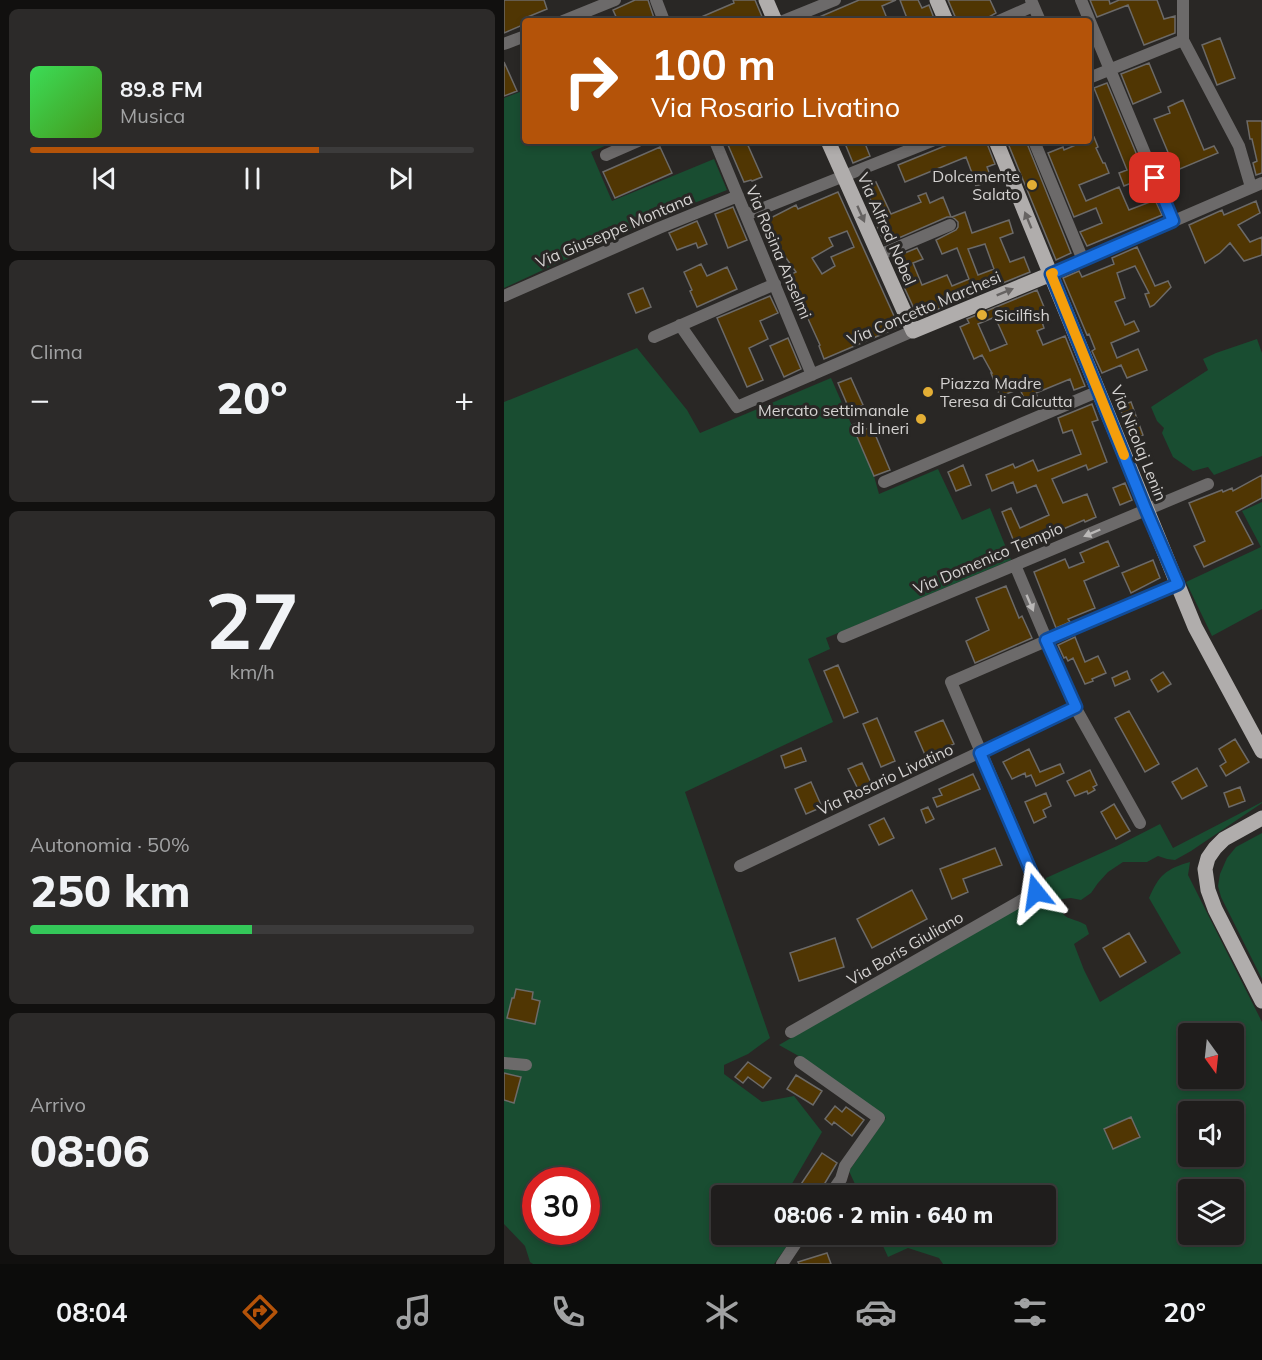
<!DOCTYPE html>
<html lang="it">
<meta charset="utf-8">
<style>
body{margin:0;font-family:Mulish,sans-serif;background:#2c2a29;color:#f1f3f6;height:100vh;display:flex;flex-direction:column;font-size:22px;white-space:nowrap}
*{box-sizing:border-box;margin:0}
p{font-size:20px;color:#a1a2a3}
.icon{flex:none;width:33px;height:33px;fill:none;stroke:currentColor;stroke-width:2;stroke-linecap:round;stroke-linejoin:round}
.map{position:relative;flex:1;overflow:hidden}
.panel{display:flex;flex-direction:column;gap:9px;padding:9px;background:#11100f;width:504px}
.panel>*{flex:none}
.top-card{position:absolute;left:18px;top:18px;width:570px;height:126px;border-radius:6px;box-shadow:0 3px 9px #0003,0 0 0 2px #3c3b3b;background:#b45309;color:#fff;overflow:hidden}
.needle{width:39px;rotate:165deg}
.controls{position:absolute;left:674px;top:1023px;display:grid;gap:12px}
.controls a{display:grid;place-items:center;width:66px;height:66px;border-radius:6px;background:#1f1d1c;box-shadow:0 3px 9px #0003,0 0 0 2px #3c3b3b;font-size:30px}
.speed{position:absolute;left:18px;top:1167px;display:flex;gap:12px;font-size:30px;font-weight:700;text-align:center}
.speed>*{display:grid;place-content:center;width:78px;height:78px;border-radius:50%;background:#1f1d1c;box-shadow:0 3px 9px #0003,0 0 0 2px #3c3b3b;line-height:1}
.speed .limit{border:9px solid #d22;background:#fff;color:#111}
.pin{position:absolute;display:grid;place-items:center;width:51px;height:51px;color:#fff;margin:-26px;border-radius:12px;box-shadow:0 3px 9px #0006}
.me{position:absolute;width:66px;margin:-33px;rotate:345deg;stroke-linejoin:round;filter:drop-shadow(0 0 4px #0008)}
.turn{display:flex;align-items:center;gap:21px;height:126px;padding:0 30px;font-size:27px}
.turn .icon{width:78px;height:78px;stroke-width:2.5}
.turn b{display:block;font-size:42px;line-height:51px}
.big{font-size:45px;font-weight:800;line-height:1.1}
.panel .tile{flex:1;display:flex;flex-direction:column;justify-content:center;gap:9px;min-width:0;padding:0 21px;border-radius:9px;background:#2c2a29}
.panel .dial{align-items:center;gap:0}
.dial b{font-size:78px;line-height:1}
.song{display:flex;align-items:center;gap:18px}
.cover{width:72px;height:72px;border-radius:9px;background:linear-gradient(135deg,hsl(130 70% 55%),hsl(100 70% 35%))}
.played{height:6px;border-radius:3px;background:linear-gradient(90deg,#b45309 65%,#3c3b3b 65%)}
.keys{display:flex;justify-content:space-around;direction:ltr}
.heat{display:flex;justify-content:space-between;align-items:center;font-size:33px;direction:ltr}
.charge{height:9px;border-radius:4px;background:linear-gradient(90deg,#34c759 50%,#3c3b3b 0)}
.trip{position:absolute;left:207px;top:1185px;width:345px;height:60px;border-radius:6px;background:#1f1d1c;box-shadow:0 3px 9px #0003,0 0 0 2px #3c3b3b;font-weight:800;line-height:60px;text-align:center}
.tabs{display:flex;height:96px;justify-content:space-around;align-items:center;background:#0c0c0b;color:#a1a2a3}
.tabs .icon{width:42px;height:42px}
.tabs .on{color:#b45309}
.tabs b{font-size:27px;color:#f1f3f6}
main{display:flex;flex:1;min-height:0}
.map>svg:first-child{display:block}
.green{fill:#194d31;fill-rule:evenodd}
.building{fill:#503603;stroke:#6c6a68;stroke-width:1.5;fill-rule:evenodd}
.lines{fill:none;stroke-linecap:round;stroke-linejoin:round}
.minor{stroke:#6c6a6a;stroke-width:12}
.major{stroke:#b0adac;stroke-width:15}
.oneway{fill:#666362}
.oneway2{fill:#bab8b7}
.route-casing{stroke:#114b97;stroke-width:15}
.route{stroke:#1a73e8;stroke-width:10}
.slow{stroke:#f59e0b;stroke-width:10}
.poi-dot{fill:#e3ae35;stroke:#292725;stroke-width:2}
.labels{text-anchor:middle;stroke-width:6;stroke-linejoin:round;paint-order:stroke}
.poi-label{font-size:16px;fill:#d4d2d1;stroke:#292725;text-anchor:end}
.street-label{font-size:16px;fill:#d4d2d1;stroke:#292725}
</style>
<main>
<section class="panel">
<div class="tile">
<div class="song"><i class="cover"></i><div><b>89.8 FM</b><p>Musica</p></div></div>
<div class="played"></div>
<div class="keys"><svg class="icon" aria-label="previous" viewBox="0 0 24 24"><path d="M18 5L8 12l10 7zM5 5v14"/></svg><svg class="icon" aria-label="pause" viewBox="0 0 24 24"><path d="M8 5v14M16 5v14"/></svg><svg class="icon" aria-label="next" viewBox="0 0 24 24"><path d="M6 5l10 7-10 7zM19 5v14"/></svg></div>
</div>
<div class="tile"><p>Clima</p>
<div class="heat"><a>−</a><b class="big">20°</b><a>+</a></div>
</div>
<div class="tile dial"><b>27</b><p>km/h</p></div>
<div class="tile"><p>Autonomia · 50%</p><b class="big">250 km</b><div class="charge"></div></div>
<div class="tile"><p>Arrivo</p><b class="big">08:06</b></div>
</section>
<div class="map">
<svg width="758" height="1264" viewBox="0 0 758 1264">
<rect width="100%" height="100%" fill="#292725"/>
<path class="green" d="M21 90V141H112L87 152 108 201 210 159 223 190 145 221 0 288V98Z
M753 339 758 353V456L710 475 704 467 689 471 669 457 658 433 660 428 653 421 647 407 704 370 699 359 712 353Z
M133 348 183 410 196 433 327 378 370 476 375 494 434 469 458 520 486 508 507 560 322 638 326 649 304 659 329 722 181 792 266 1038 244 1054 220 1065V1074L258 1102 290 1096 318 1132 282 1194 283 1195 218 1196V1234L291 1235 270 1264H29L26 1262 21 1246 0 1224V402ZM32 1180H82V1232H32Z
M758 502V609L708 636 682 582 757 547 738 511Z
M758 802V803L687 851 671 860 663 859 654 856 643 862H619L604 872 594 883 587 893 577 900 567 898 558 899 555 902C558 922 567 916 582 925L585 934 570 944 580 970 596 1002 677 953 645 898C655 875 662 869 686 862L684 875 758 1022V1264H439L435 1258 404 1248 384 1257 374 1235 542 1234V1196L356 1195 345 1171 382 1118 300 1059 275 1045 538 892 542 878 613 846 656 824 669 848ZM684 1034H729V1078H684ZM684 1112H729V1156H684ZM684 1190H729V1234H684Z
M758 833V979L717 897 714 886 716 874 723 858 732 847Z"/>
<path class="building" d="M0 0H40L43 9 21 18V24L0 33Z
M131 0H144L151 21H114L109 10Z
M229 0H251L259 19 254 21H188L230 3Z
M355 0H392L378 6 384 21H306Z
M396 0H414L418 8 425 5 431 21H404Z
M444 0H486L492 13 478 21H453Z
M586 0H605L606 4 615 0H653L660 19 671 16V33L640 45 624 5 593 17Z
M716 38 731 78 713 85 698 45Z
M0 62 13 91 0 96Z
M645 63 657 92 629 104 617 74Z
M603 83 642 177 620 186 615 173 623 170 590 88Z
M679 100 700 150 710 146 714 153 659 176 654 162 666 157 650 119 666 113 664 107Z
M743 121H758V173L752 175 749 163 753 161 748 139H746Z
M590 137 594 147 592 148 599 163H601L605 173 575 185 582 201 615 187 625 210 651 200 658 215 583 246 576 232 598 223 592 208 570 217 544 153 559 147 560 150 581 141H585V139Z
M233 141H242L258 177 248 181 247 180 240 182 224 145Z
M340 141H360L366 156 349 163Z
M453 141H482L491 164 483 167 488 180 472 186 467 174 468 173 462 157 401 182 394 165Z
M503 141H522L567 253 552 260Z
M156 147 168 173 111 198 99 172Z
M372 182 387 214 417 202 414 196 422 193 426 203 439 197 447 217H443L381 244 371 221 375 219 361 187Z
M334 192 395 327 320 359 315 346 316 345 295 299 282 277 292 272 270 241 265 243 255 224 292 205 294 209ZM343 231 350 247 327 257 331 266 318 274 308 258 329 246 325 238Z
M752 201 756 213 734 225 746 242 758 237V255L740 261 726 243 716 253 701 263 685 225 718 210 720 215Z
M229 207 243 240 224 248 211 214Z
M461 212 468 233 505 220 509 233 496 238 506 262 520 257 526 272 414 317 400 287 404 286 391 257 413 248 419 259 409 263 418 285 443 275 448 286 465 279 453 248 438 254 432 240 452 230 454 227V222L451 219 448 217ZM481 244 490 269 474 275 464 249Z
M193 221 203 244 194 248 192 243 173 250 165 233Z
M633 247 651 286 664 281 667 287 650 305 646 307 641 294 645 293 631 266 613 273 621 298 611 302 621 325 630 321 635 331 607 343 613 358 634 349 643 370 623 378 617 365 598 373 588 351 591 349 585 334 583 335 559 278 575 271 578 277 610 264 608 258Z
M197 264 203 276 223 267 233 289 193 307 186 291 188 290 180 272Z
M139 288 147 307 132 313 124 294Z
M533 290 545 319 538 322 540 328 533 331 539 345 561 336 581 386 570 390 566 379 532 393 534 399 522 403 516 389 496 396 487 373H488L478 355 470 359 456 327 465 323 463 319ZM491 317 503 344 486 351 474 324Z
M266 296 274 313 256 321 264 339 245 348 259 380 243 387 213 318Z
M284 338 297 369 280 377 266 346Z
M347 378 359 405 346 411 334 383Z
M627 402 639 435 628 439 615 406Z
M588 404 594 420 588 422 603 462 584 470 582 465 548 479 559 503 583 494 592 517 581 522 580 520 513 549 498 512 507 508 516 528 545 515 532 485 513 493 509 482 488 491 482 475 509 464 511 468 529 460 534 471 577 454 568 430 559 433 554 418Z
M355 422 359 430 368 427 386 470 370 476 348 425Z
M459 465 467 485 452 491 444 472Z
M758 475V498L732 512 749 544 700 567 690 546 701 541 685 503 718 490 719 492 728 488 729 491Z
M621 483 628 500 616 505 609 488Z
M604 541 615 566 580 581 591 608 564 619 566 622 552 628 530 572 561 559 565 568 580 562 576 553Z
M649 560 656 578 627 593 618 573Z
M502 586 515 618 518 616 528 638 471 663 462 641 485 630 472 598Z
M571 637 581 662 594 656 602 673 588 679 589 681 581 684 569 658 564 661 562 657 560 658 554 645Z
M334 665 354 712 340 718 320 671Z
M623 671 626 679 611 686 608 678Z
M659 672 667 684 654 692 647 680Z
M625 711 655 764 641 772 611 718Z
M373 718 391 761 377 767 359 724Z
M439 720 450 744 422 757 411 732Z
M731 739 745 762 722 776 716 766 722 762 715 749Z
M297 748 302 761 281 768 277 756Z
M525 749 536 772 556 764 560 773 532 786 527 775 522 777 521 773 508 779 499 762Z
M358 763 367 783 354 789 344 769Z
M693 768 703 786 678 799 668 782Z
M586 770 593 785 589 787 591 790 584 794 583 791 571 796 563 781Z
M469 774 476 789 433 807 429 798 438 795 435 789Z
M307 782 318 807 302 814 291 789Z
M736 787 741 801 725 807 720 793Z
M542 793 547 806 539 810 542 817 530 823 521 802Z
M610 804 626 831 612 839 597 812Z
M424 807 430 819 422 823 417 810Z
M380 818 390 838 375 845 365 825Z
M491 848 498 865 459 879 464 892 448 899 436 869Z
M408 890 423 919 368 948 353 919Z
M625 933 642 962 616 977 599 948Z
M331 938 340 967 295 981 286 953Z
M12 989 29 992 28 999 36 1001 31 1024 3 1018 8 998H10Z
M244 1062 267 1078 259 1088 244 1077 239 1083 231 1077Z
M0 1073 17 1077 10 1103 0 1100Z
M292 1075 318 1091 309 1105 283 1089Z
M331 1106 338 1112 342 1107 360 1120 348 1136 330 1122 328 1125 321 1119Z
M627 1117 636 1137 609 1149 600 1129Z
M318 1153 333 1163 318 1188 313 1196H289Z
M344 1234H369L350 1245Z
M323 1253 327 1264H295L294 1262Z"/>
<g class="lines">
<path class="minor" d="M152 0 160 21
M527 0 536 21
M577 0 669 221
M679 0V40L735 146 747 187
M59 21 111 0
M279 21 331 0
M495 21 529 6
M0 44 21 36
M585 78 679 40
M211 141 308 375
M530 141 579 260
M102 155 134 141
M242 215 428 141
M375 255 446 225
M547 274 758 183
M0 296 155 228 234 196
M176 325 233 407 409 331
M150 337 271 284
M380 482 595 391
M511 565 571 707 636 823
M339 637 704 484
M236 866 571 707
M287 1032 532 892 533 883 447 682 674 584
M296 1062 375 1118 341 1166 337 1179 325 1196
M0 1063 22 1065
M278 1264 298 1234"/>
<path class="major" d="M262 0 271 21
M433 0 442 21
M324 141 409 331 547 274
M492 141 691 627 758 751
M758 818 720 839 711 848 704 858 701 869 704 890 711 909 758 1001"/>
</g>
<defs><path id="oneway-solid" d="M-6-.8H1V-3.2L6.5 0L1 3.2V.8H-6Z" transform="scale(1.5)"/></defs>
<g class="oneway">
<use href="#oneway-solid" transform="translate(357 214) rotate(66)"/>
<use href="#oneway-solid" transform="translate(524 220) rotate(-112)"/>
<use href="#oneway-solid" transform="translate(501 292) rotate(-22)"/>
</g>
<g class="oneway2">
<use href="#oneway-solid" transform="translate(588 533) rotate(157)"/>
<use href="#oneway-solid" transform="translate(526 603) rotate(67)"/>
</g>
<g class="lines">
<g class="route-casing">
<path id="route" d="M532 892V883L476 753 572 707 542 640 674 584 642 510 547 274 669 221 651 178"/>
</g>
<use href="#route" class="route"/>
<path class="slow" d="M549 273 547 274 620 455"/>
</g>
<g class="poi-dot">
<circle cx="528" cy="185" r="6"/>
<circle cx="478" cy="315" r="6"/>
<circle cx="424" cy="392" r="6"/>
<circle cx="417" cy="419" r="6"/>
</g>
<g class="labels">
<g class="poi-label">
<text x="516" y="182">Dolcemente<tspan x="516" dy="18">Salato</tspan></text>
<text x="490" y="321" text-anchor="start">Sicilfish</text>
<text x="436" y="389" text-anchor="start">Piazza Madre<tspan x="436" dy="18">Teresa di Calcutta</tspan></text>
<text x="405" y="416">Mercato settimanale<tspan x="405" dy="18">di Lineri</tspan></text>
</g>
<g class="street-label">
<text transform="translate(383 229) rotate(66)" y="6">Via Alfred Nobel</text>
<text transform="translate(110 230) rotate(-23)" y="6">Via Giuseppe Montana</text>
<text transform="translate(275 252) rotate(67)" y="6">Via Rosina Anselmi</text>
<text transform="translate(420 308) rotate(-23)" y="6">Via Concetto Marchesi</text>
<text transform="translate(635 443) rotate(68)" y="6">Via Nicolaj Lenin</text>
<text transform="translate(484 558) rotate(-23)" y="6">Via Domenico Tempio</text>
<text transform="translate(381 779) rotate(-25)" y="6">Via Rosario Livatino</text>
<text transform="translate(401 948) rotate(-30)" y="6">Via Boris Giuliano</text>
</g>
</g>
</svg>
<div class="controls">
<a><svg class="needle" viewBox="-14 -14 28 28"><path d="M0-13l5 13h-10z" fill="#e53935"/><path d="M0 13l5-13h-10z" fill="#a1a2a3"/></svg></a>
<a><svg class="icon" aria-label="sound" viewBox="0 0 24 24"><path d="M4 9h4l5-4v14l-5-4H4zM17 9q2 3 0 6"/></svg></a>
<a><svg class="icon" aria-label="layers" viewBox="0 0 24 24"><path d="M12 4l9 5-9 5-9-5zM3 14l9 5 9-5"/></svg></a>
</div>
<div class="speed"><div class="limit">30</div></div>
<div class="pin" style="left:651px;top:178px;background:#d93025"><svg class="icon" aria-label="arrive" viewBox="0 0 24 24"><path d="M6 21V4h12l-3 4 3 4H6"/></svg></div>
<svg class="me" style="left:532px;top:892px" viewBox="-20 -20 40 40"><path d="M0-17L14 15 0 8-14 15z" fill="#1a73e8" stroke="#fff" stroke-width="4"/></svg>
<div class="trip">08:06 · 2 min · 640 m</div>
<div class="top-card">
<div class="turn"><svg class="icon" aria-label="right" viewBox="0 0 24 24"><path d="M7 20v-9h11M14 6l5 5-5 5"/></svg><div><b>100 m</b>Via Rosario Livatino</div></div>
</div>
</div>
</main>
<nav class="tabs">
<b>08:04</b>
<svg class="icon on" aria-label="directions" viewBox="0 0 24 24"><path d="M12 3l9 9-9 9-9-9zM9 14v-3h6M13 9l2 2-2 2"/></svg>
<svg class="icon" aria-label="music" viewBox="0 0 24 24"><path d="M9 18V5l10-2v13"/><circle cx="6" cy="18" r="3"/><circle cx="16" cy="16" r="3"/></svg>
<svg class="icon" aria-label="phone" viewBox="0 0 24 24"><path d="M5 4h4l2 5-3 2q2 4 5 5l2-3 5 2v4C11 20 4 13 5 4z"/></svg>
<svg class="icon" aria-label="climate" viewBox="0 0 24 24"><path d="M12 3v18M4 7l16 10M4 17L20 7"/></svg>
<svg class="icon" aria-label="car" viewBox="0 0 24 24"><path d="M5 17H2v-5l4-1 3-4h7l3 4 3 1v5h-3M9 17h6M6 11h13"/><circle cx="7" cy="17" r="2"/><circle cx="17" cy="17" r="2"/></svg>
<svg class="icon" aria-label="filters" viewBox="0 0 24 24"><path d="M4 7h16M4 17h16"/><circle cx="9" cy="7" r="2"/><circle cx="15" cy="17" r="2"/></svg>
<b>20°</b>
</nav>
